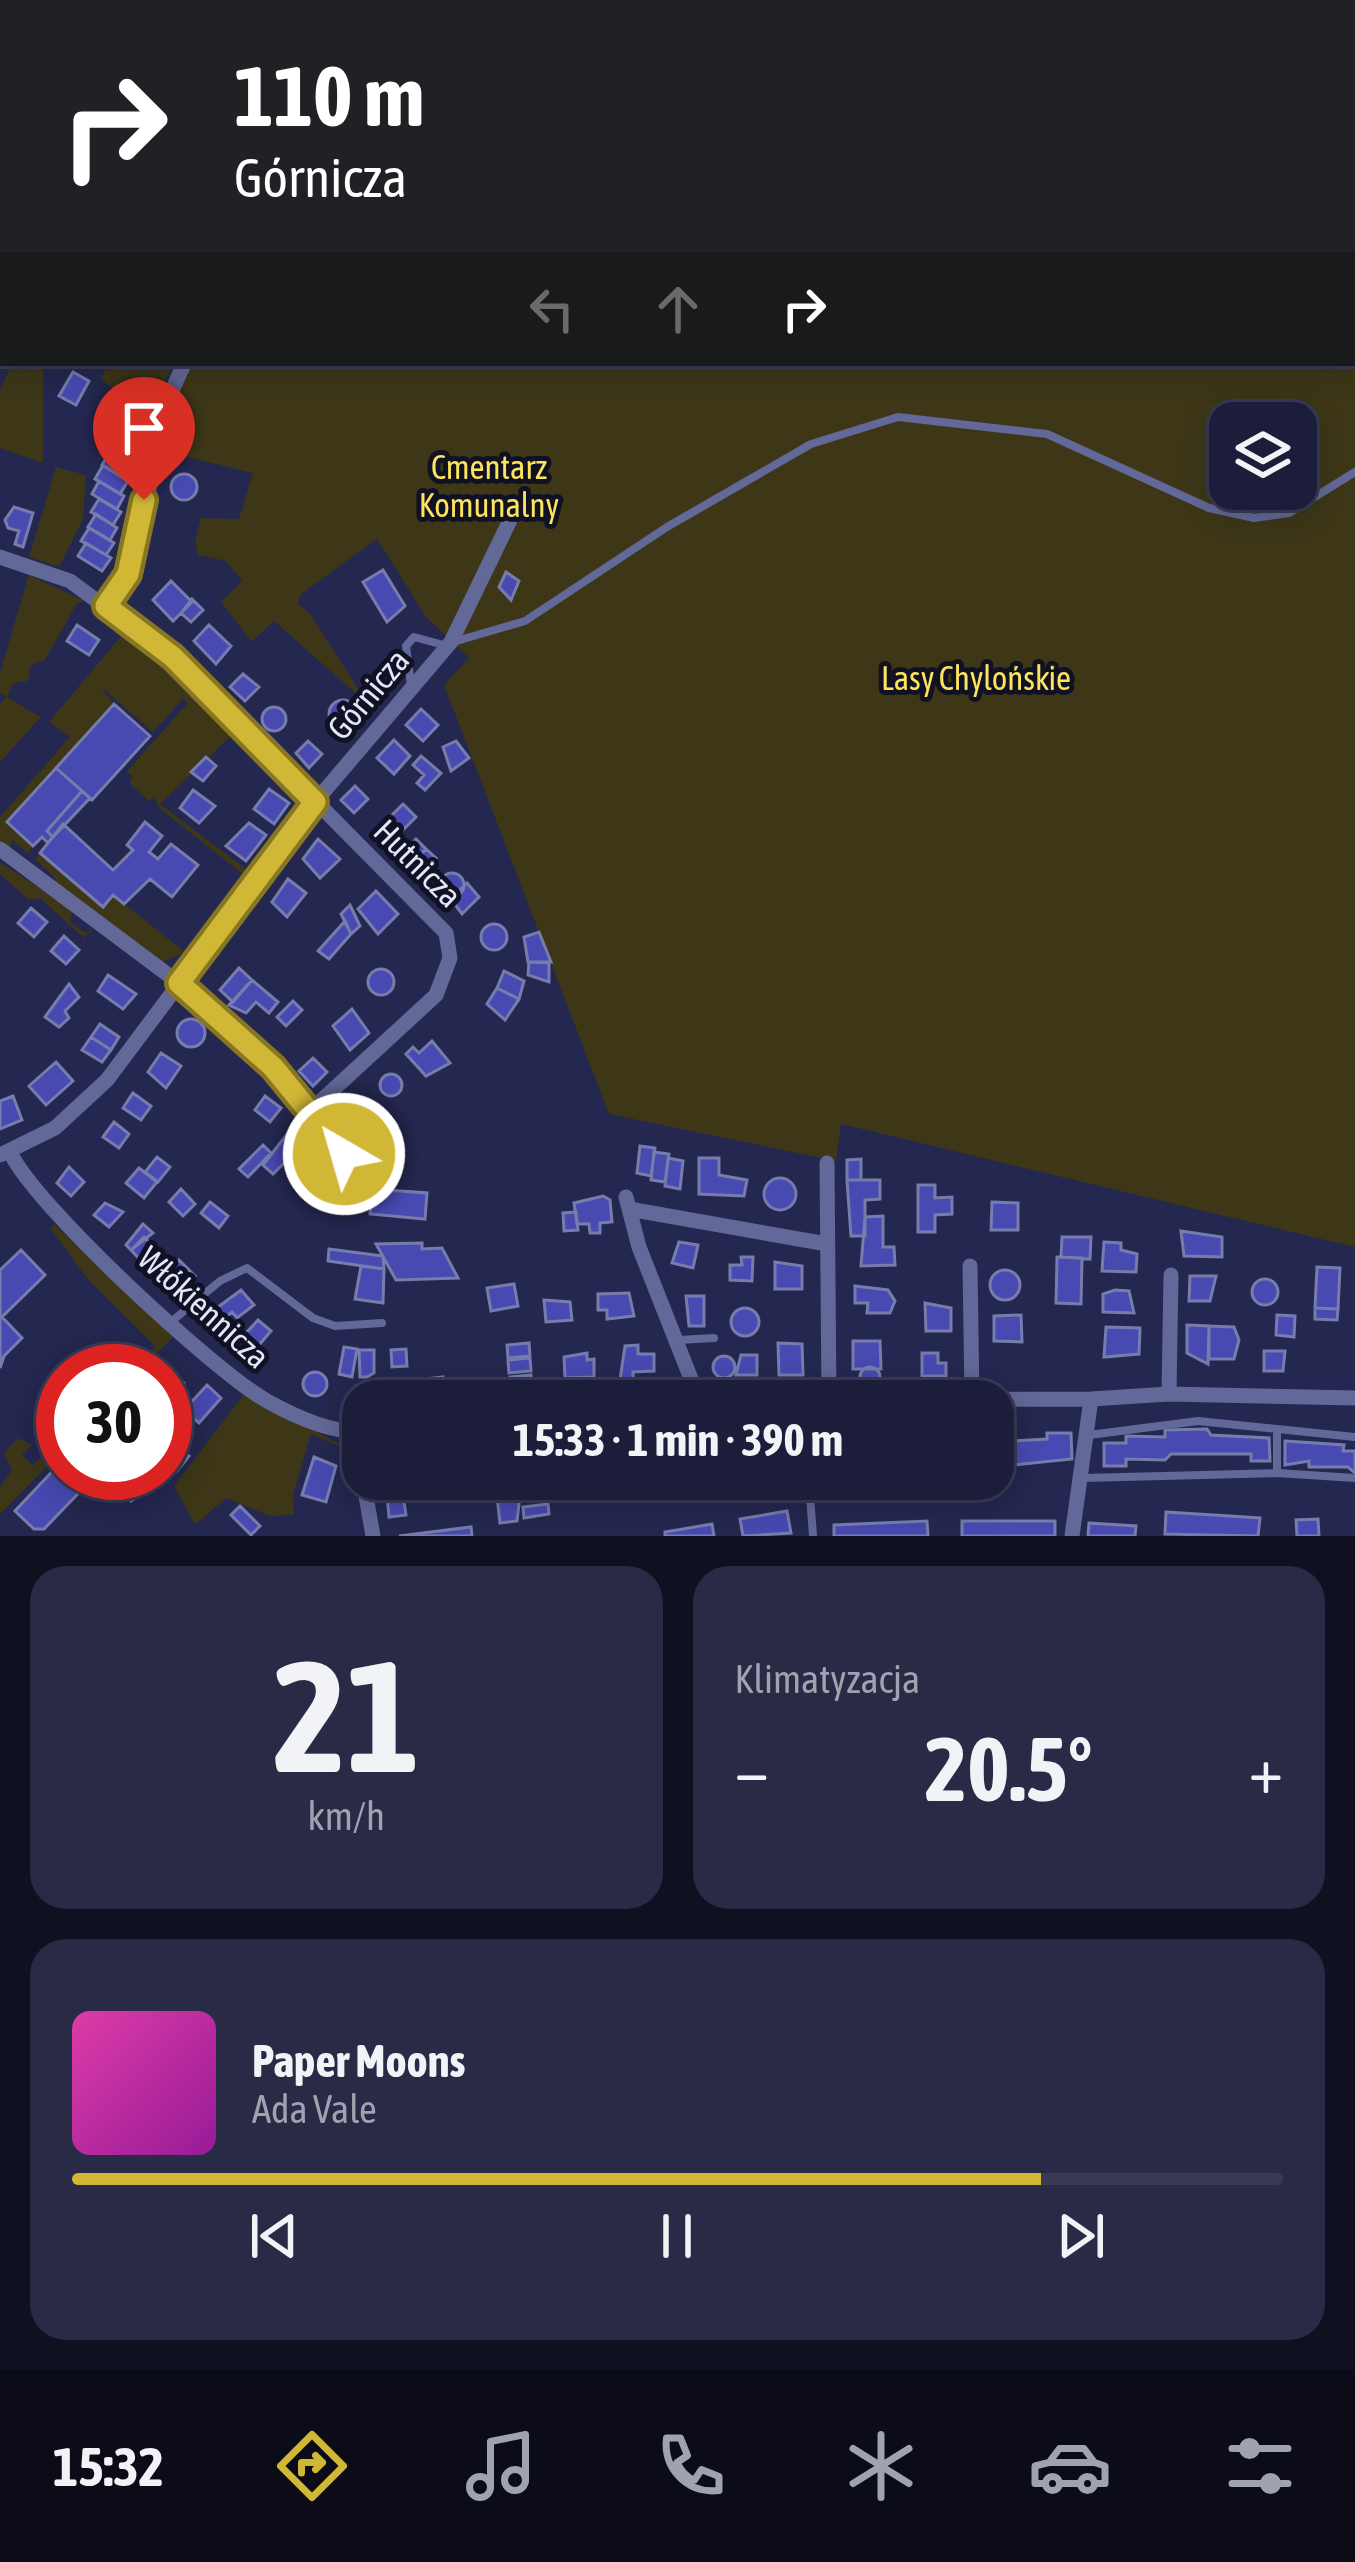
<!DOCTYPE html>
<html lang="pl">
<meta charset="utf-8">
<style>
body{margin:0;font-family:"Asap Condensed",sans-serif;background:#282a46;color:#f1f3f6;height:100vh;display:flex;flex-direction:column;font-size:45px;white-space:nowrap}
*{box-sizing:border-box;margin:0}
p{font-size:39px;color:#a0a2af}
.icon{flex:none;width:66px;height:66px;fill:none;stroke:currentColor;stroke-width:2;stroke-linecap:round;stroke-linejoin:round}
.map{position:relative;height:1536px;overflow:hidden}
.sheet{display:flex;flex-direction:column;gap:30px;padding:30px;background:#0f1020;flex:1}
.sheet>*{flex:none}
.guide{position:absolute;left:0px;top:0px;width:1356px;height:366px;box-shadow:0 6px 30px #0003,0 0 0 3px #393b55;background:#202124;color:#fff;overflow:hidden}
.controls{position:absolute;left:1209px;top:402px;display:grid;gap:24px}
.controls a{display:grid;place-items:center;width:108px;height:108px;border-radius:24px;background:#1b1d3b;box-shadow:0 6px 30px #0003,0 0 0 3px #393b55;font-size:60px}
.speed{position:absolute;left:36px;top:1344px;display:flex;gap:24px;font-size:60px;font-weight:700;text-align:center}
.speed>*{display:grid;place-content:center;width:156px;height:156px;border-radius:50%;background:#1b1d3b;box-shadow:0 6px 30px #0003,0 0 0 3px #393b55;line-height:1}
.speed .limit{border:18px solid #d22;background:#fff;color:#111}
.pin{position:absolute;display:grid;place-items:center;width:102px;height:102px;color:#fff;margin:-123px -51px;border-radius:50% 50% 50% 0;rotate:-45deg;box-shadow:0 0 12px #0007}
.pin .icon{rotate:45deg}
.me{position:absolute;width:132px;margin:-66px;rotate:322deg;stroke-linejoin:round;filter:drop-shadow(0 0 9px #0008)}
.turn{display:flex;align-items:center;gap:42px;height:252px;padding:0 36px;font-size:54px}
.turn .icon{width:156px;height:156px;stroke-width:2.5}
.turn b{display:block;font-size:84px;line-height:102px}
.lanes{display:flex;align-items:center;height:114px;padding:0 36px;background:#0003;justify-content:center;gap:60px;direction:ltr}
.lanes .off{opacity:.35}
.big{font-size:90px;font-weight:700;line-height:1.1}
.sheet .widget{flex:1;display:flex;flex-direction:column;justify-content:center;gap:18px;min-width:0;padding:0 42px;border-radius:36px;background:#282a46}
.sheet .dial{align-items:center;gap:0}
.dial b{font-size:156px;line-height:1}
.song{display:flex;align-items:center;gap:36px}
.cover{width:144px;height:144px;border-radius:18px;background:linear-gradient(135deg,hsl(320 70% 55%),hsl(300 70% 35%))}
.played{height:12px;border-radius:6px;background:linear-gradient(90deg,#d0b736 80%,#393b55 80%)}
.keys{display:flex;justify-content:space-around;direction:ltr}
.heat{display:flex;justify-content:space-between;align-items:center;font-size:66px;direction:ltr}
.sheet .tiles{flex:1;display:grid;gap:30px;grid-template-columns:1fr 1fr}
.widget:last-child{grid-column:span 2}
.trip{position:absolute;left:342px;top:1380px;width:672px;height:120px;border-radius:36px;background:#1b1d3b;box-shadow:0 6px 30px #0003,0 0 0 3px #393b55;font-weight:700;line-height:120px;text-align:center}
.menu{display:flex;height:192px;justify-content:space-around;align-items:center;background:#0b0c18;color:#a0a2af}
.menu .icon{width:84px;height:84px}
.menu .selected{color:#d0b736}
.menu b{font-size:54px;color:#f1f3f6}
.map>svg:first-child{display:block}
.green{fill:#3d3718;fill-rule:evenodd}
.building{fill:#4849b1;stroke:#767cac;stroke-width:3}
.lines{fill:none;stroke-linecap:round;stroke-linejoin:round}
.lane{stroke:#626897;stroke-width:8}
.street{stroke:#626897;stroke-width:15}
.route-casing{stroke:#877723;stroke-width:30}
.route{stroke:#d0b736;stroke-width:21}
.labels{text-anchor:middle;stroke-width:10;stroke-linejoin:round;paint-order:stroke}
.park-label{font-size:33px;fill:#fee35c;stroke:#101224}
.street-label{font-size:33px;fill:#e3e7fc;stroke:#101224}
</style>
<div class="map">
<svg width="1355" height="1536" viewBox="0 0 1355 1536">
<rect width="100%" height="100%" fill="#24274f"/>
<path class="green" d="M37 0H1355V1247L841 1124 836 1161 609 1114 444 685 469 658 426 617 377 539 300 595 298 605 309 612 362 695 368 692 380 703 378 713 274 621 252 642 221 602 242 581 226 561 198 555 195 542 201 518 239 519 253 473 163 451 176 394 193 363H1353V3ZM1230 423H1296V489H1230Z
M0 357 3 363H50L43 370V463L0 448V391L9 370 0 366Z
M108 363H173L152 419 101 379Z
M56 467 86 475 83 519 59 567 29 557Z
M29 575 85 601 77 603 45 660 30 666 28 681 13 683 7 697 41 717 0 762V704L6 697 0 693V672Z
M100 612 151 651 233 734 160 804 247 870 244 875 159 808 154 796 149 801 129 783 133 778 127 771 188 703 183 699 153 732 100 686 114 704 7 822 33 846 28 853 12 840 9 852 0 844V817L70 737 49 722 123 634 97 616Z
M40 853 102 906 113 895 185 952 160 963 54 888 56 879 35 859Z
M0 862 73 910 70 922 86 933 94 927 84 938 40 898 29 900 0 874Z
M54 1224 173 1337 140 1371 155 1346 86 1277 50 1228Z
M245 1393 341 1445 354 1467 349 1468 340 1447 311 1434 293 1495 294 1515 270 1516 226 1498 195 1525 174 1486Z
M18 1438 32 1445 22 1455 32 1465 48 1451 63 1450 0 1514V1487L12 1470 4 1453Z"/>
<path class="building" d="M73 372 89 381 76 405 59 396Z
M121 420 139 432 133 448 111 435Z
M115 437 135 449 126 463 106 451Z
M109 453 130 466 123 478 102 465Z
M103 465 128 481 120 494 95 479Z
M171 487a13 13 0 1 1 26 0a13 13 0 1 1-26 0Z
M99 481 124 496 117 509 92 494Z
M99 499 121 512 113 525 91 512Z
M14 507 33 513 23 547 15 544 19 531 8 528 5 520Z
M96 514 117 528 110 540 88 527Z
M89 528 114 543 106 555 81 541Z
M86 543 111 558 102 571 78 556Z
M383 570 405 606 387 622 363 582Z
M506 572 519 581 511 600 499 587Z
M171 581 192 602 173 621 153 600Z
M192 599 203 610 191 622 181 613Z
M77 625 99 640 89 655 67 641Z
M209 625 231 646 216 664 194 641Z
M243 674 259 687 245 701 230 687Z
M329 714a14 14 0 1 1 28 0a14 14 0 1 1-28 0Z
M114 704 150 736 92 800 56 768Z
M262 719a12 12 0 1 1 24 0a12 12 0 1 1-24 0Z
M421 709 438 725 423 741 406 725Z
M394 740 410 756 394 774 377 758Z
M308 741 322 754 309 768 296 753Z
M456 741 469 758 451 771 443 747Z
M421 756 441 773 425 790 417 783 424 775 413 765Z
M206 757 216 766 203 781 191 772Z
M56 768 82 791 47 831 53 837 48 843 42 837 33 846 7 822Z
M355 786 368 799 354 813 341 800Z
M269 789 289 803 274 824 254 809Z
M193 790 215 806 199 823 180 808Z
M82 791 90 798 53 837 47 831Z
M403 804 416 817 403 830 390 817Z
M145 822 162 836 149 852 158 859 171 844 198 865 172 897 150 879 124 904 113 895 103 907 40 853 63 824 113 870 133 850 127 845Z
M249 823 266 835 246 861 226 846Z
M318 839 340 859 320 878 303 859Z
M416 839 426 849 408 867 398 857Z
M426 849 436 858 417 877 408 867Z
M440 885a12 12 0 1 1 24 0a12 12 0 1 1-24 0Z
M288 879 306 893 287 917 272 902Z
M467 883 479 897 462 914 451 899Z
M376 891 398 914 378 934 358 909Z
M350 905 360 926 351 934 341 914Z
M31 908 47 922 34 937 18 923Z
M345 921 351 934 329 959 318 951Z
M481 937a13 13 0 1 1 26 0a13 13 0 1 1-26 0Z
M539 932 551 962H528L524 937Z
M64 936 79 950 66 964 51 951Z
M529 962 549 963V982L528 975Z
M239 968 252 980 233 1002 220 990Z
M368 982a13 13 0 1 1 26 0a13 13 0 1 1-26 0Z
M504 971 524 981 519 999 497 988Z
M108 975 136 994 123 1009 98 991Z
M252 980 278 1002 269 1013 256 1002 246 1013 229 1005Z
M69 984 79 997 65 1011 69 1018 59 1027 45 1017Z
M497 988 519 999 505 1020 487 1004Z
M293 1001 302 1010 286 1026 277 1017Z
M352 1009 369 1033 350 1050 333 1026Z
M177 1033a14 14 0 1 1 28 0a14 14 0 1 1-28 0Z
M100 1024 119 1037 111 1050 91 1037Z
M91 1037 111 1050 102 1062 82 1050Z
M432 1041 450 1063 426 1076 406 1054 413 1047 419 1053Z
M161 1053 181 1066 166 1088 148 1072Z
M313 1058 327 1072 313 1086 299 1071Z
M56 1062 73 1081 46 1105 29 1086Z
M380 1085a11 11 0 1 1 22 0a11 11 0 1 1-22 0Z
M133 1093 151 1106 141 1120 123 1108Z
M13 1096 22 1120 0 1129V1101Z
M265 1096 281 1108 270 1122 255 1110Z
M355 1096 373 1117 360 1130 340 1110Z
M386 1113 397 1125 385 1137 378 1121Z
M114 1122 129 1134 119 1148 103 1137Z
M291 1129 305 1142 273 1174 263 1165Z
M305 1142 318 1154 303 1170 290 1157Z
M263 1145 271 1153 248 1177 239 1169Z
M640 1146 655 1148 651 1176 637 1173Z
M654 1152 669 1154 665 1182 651 1180Z
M157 1157 170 1167 158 1182 145 1172Z
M668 1158 683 1161 680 1189 665 1186Z
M699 1158H719V1175L747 1180 744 1196 699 1194Z
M861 1159V1180H847V1160Z
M69 1167 84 1182 71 1196 57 1183Z
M139 1168 157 1182 144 1198 126 1183Z
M764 1194a16 16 0 1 1 32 0a16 16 0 1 1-32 0Z
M847 1180H880V1199L865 1200V1236H851Z
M918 1185H935V1198L952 1197V1214L935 1215V1232H918Z
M181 1189 195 1204 183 1216 169 1202Z
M373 1189 427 1193 425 1219 370 1214Z
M603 1196 610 1200 612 1222 600 1223V1233H590L589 1224H577L574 1203Z
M210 1202 228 1216 219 1228 201 1213Z
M992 1202 1018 1203V1230H991Z
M105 1203 123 1212 109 1227 94 1215Z
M576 1212 578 1230 564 1231 563 1213Z
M883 1216V1247H894L895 1265 861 1266 865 1217Z
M143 1224 153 1233 131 1250 126 1245Z
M1181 1231 1222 1237V1257L1184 1256Z
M144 1237 158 1251 145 1265 131 1250Z
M1062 1237H1091L1090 1259 1061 1257Z
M679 1242 698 1245 693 1268 672 1263Z
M1104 1242 1121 1243V1250L1137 1254 1136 1272 1102 1271Z
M422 1243V1249L442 1248 458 1278 396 1280 376 1244Z
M329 1249 383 1256 384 1269 328 1261Z
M21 1250 45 1275 2 1317 22 1338 4 1356 0 1368V1270Z
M741 1257H753L752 1281 730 1280V1265H742Z
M1057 1257 1082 1258 1081 1304 1056 1303Z
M179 1260 195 1276 184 1288 177 1282 172 1288 162 1279Z
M775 1262 802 1266V1289H775Z
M361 1266 384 1269 383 1303 355 1299Z
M1317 1267 1340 1268 1338 1309 1315 1308Z
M990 1285a15 15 0 1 1 30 0a15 15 0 1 1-30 0Z
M1190 1276H1216L1210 1301H1189Z
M1252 1292a13 13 0 1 1 26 0a13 13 0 1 1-26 0Z
M514 1284 518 1306 491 1311 487 1288Z
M855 1286 888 1290 895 1301 890 1313H867L868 1303H855Z
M241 1290 254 1305 237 1318 232 1312 222 1320 214 1310Z
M1115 1290 1129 1291 1134 1313 1103 1312V1294Z
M629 1293 634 1316 607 1319V1310H598V1294Z
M686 1296H704V1326H689Z
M544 1300 570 1302 572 1320 546 1322Z
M925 1303 951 1308V1331H926Z
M1315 1308 1338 1309 1337 1320 1315 1319Z
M731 1322a14 14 0 1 1 28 0a14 14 0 1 1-28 0Z
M1021 1315 1022 1342 994 1341V1316Z
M1277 1315 1295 1316 1294 1337 1276 1335Z
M258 1320 271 1331 259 1345 246 1333Z
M1187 1325 1209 1326 1208 1364 1187 1353Z
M1209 1326 1234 1327 1239 1340 1234 1359H1209Z
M1106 1327 1140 1328 1139 1354 1104 1357Z
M853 1341H880L881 1369H853Z
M529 1343 530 1356 508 1358 507 1345Z
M778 1343 802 1344 803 1375H779Z
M638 1345V1354H654V1371L633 1372V1380H620L625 1346Z
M344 1347 357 1349 352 1377 339 1374Z
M406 1349 407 1366 392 1367 391 1350Z
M359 1350H374V1373L367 1377H360Z
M1264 1351H1285L1283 1371H1264Z
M587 1353V1360L594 1359V1377L565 1378 564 1357Z
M922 1353H938V1363H946V1376H922Z
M741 1355H757V1375H736Z
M713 1367a11 11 0 1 1 22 0a11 11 0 1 1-22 0Z
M530 1358 531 1371 509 1373 508 1360Z
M160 1364 184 1383 172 1398 165 1392V1371H153Z
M860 1377a10 10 0 1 1 20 0a10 10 0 1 1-20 0Z
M303 1384a12 12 0 1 1 24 0a12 12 0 1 1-24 0Z
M531 1375 532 1388 511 1390 510 1377Z
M443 1377 444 1398 426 1400 424 1379Z
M405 1384 407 1401H386L384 1386Z
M207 1385 221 1398 199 1423 184 1410Z
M1207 1429 1211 1435 1269 1438 1270 1461H1251V1454H1171L1165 1460 1126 1459V1466H1104V1443H1126V1436L1165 1437V1430Z
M1047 1433H1071L1072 1459 993 1467V1444H1006V1436L1013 1441 1047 1439Z
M1285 1441 1344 1445 1343 1451H1355V1473L1348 1467H1309V1461L1285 1465Z
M175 1446 189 1456 177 1471 165 1462Z
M314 1457 336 1466 326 1502 302 1495Z
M63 1460V1473H98L44 1529H34L15 1511Z
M113 1473H148L158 1483 131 1501Z
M578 1479H597L595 1496 579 1497Z
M674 1479H701L702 1486 675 1490Z
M521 1487 517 1521 500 1523 496 1488Z
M403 1495 406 1515 389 1517 387 1496Z
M548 1504 549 1514 524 1518 523 1507Z
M240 1506 260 1526 251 1535 231 1515Z
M787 1511 791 1533 743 1536 740 1519Z
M1166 1512 1260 1518 1258 1536 1165 1534Z
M1318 1519 1319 1536H1297L1296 1520Z
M927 1521 928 1536H834V1525Z
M962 1521H1055V1536H962Z
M1089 1523 1136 1526 1135 1536H1088Z
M712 1524 714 1536H665V1532Z
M471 1527 472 1536H399Z"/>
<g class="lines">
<path class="lane" d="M1353 76H1355
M1353 189 1355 190
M453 642 525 621 667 527 811 444 898 417 1047 434 1209 508 1254 518 1289 513 1355 472
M411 685 406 646 414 637 440 644 442 651
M171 1322 220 1281 247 1268 313 1318 335 1326 382 1323
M679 1340 714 1338
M1277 1429V1473
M1089 1435 1198 1421 1355 1437
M1083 1478 1277 1473 1355 1478
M810 1495 813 1536"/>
<path class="street" d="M0 189 3 190
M0 557 70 581 173 657 446 933 450 958 436 995 310 1111
M105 606C159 539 143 437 185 363
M0 849 179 983 251 1044 344 1154
M10 1152C34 1205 214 1371 267 1401 294 1416 332 1434 363 1431
M0 1155 55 1128 107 1080 315 802 451 642 513 514
M827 1163 829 1399
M626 1197 639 1247 699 1399
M629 1209 827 1244
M970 1266 972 1400
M1169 1394 1171 1275
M629 1401 1091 1399 1169 1394 1355 1398
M355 1432 363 1478
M363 1479 373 1536
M1072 1536 1091 1399"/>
</g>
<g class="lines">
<g class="route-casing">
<path id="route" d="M144 500 128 574 106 606 173 657 315 802 179 983 273 1067 344 1154"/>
</g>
<use href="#route" class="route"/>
</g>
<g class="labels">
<g class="park-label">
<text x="489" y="479">Cmentarz<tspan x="489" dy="38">Komunalny</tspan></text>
<text x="976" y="690">Lasy Chylońskie</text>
</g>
<g class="street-label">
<text transform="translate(368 694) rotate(-50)" y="12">Górnicza</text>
<text transform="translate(418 863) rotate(45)" y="12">Hutnicza</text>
<text transform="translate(204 1307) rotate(42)" y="12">Włókiennicza</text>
</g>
</g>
</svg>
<div class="controls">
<a><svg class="icon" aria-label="layers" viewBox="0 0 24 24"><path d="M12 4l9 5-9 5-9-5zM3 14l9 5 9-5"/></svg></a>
</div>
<div class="speed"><div class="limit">30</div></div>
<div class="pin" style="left:144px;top:500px;background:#d93025"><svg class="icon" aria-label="arrive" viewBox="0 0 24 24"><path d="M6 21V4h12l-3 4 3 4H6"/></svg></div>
<svg class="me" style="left:344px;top:1154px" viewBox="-20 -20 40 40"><circle r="17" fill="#d0b736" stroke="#fff" stroke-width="3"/><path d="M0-11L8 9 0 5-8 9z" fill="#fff"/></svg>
<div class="trip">15:33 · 1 min · 390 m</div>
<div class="guide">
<div class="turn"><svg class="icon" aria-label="right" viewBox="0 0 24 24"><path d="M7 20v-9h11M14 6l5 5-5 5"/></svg><div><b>110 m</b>Górnicza</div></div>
<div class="lanes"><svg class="icon off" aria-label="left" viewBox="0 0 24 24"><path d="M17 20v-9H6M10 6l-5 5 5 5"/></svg><svg class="icon off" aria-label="ahead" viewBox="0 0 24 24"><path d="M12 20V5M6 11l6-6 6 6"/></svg><svg class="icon" aria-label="right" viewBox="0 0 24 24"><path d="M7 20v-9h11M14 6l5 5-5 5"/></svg></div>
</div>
</div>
<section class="sheet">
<div class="tiles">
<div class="widget dial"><b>21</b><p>km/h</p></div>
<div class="widget"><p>Klimatyzacja</p>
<div class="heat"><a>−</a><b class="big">20.5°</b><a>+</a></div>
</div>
<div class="widget">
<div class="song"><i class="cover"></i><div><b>Paper Moons</b><p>Ada Vale</p></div></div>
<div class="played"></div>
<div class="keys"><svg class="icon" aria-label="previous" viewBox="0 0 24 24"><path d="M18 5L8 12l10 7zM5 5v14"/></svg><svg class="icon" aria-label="pause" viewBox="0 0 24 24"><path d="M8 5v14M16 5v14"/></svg><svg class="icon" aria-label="next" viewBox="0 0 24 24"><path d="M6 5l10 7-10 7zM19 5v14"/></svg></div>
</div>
</div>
</section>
<nav class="menu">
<b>15:32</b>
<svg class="icon selected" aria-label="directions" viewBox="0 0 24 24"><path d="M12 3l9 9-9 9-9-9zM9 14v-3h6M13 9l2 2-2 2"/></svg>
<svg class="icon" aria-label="music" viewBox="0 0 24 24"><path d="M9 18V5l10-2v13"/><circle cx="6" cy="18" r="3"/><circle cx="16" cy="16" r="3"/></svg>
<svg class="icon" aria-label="phone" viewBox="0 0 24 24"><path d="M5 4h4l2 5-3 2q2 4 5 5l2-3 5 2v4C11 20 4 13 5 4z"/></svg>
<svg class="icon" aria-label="climate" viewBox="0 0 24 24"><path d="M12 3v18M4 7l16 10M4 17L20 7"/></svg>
<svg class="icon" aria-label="car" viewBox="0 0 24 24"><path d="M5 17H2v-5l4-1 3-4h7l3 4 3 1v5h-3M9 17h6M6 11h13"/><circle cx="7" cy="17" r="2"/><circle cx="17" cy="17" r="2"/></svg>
<svg class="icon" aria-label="filters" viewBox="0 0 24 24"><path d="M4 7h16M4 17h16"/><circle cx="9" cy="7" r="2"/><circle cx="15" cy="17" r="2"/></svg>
</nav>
